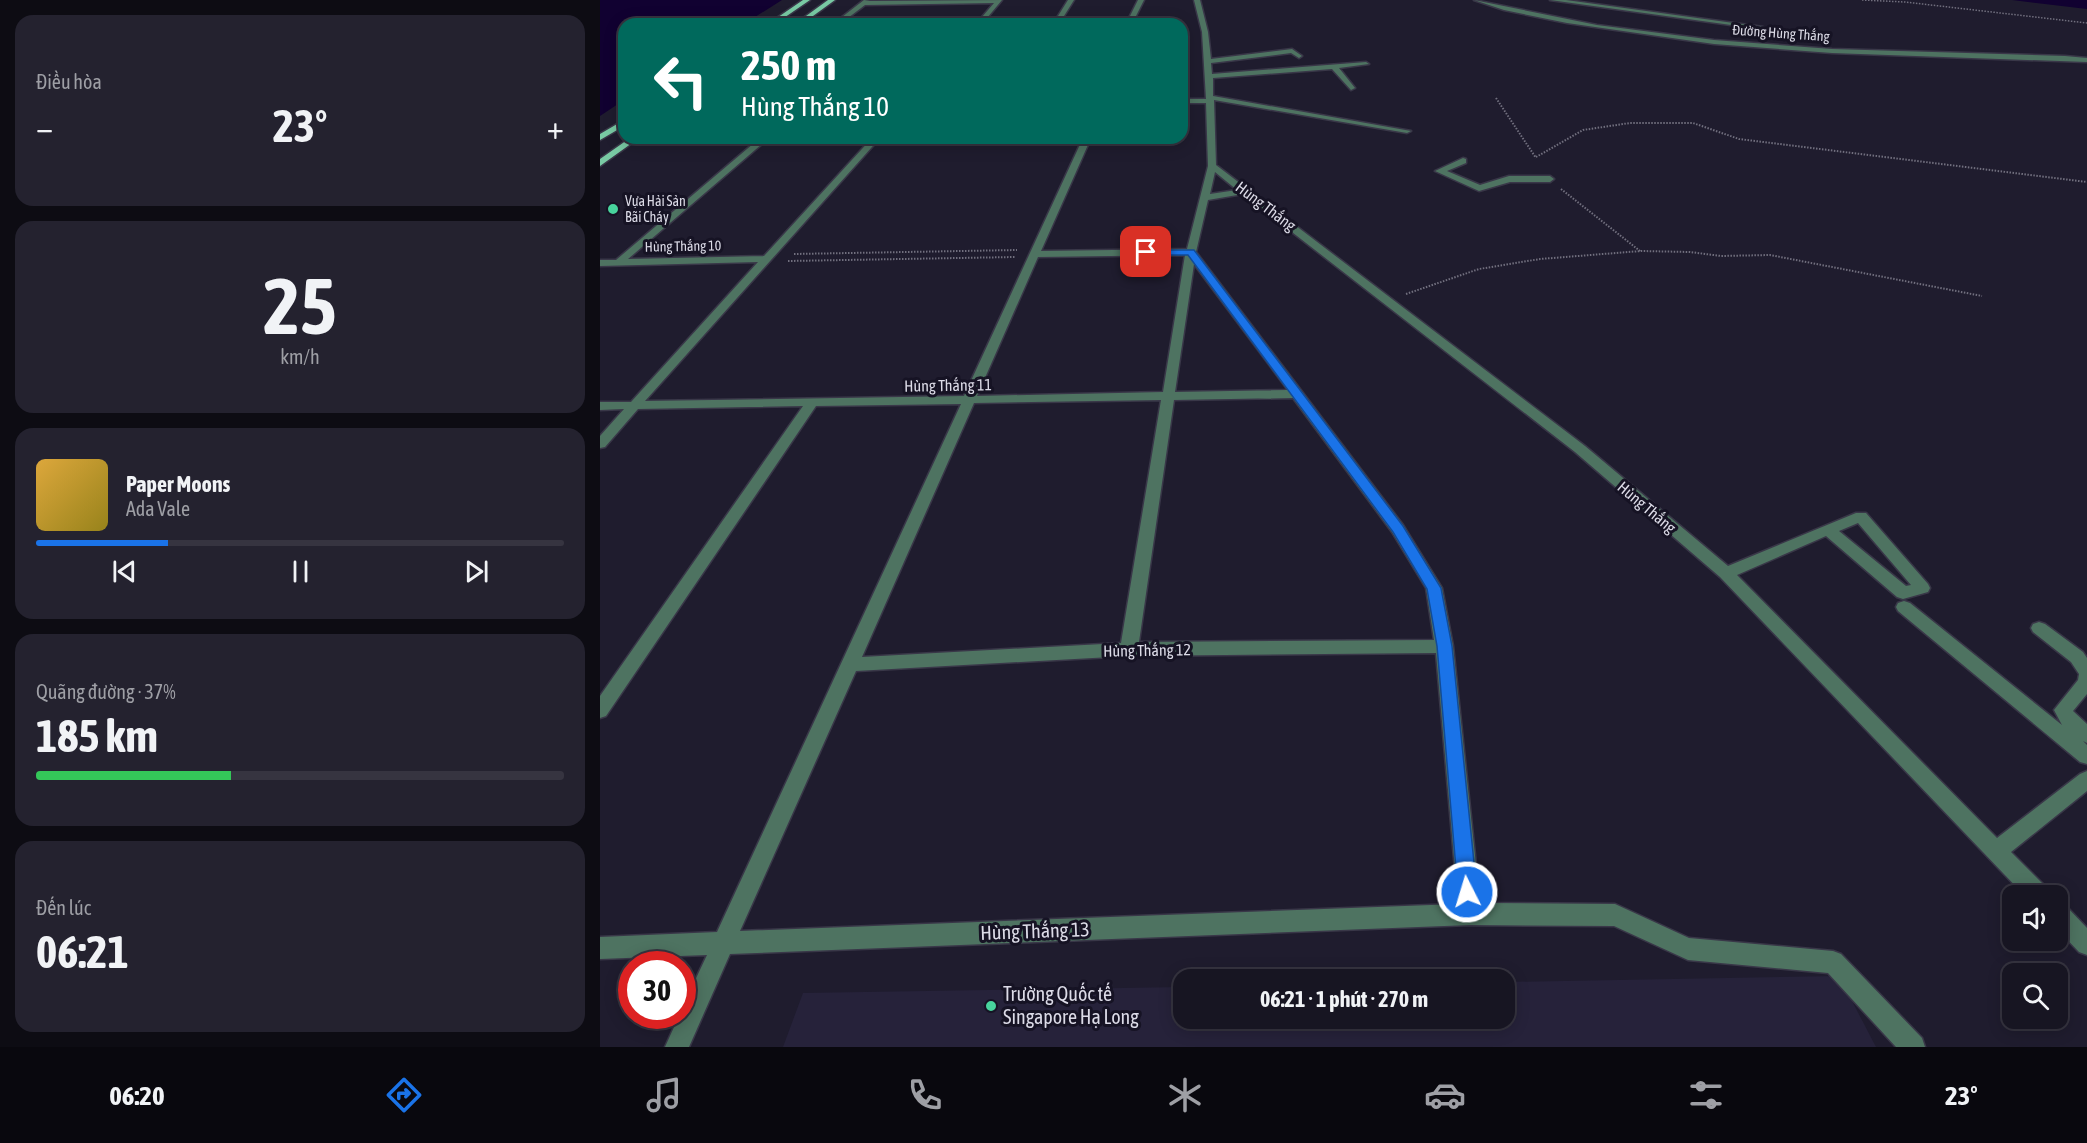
<!DOCTYPE html>
<html lang="vi">
<meta charset="utf-8">
<style>
body{margin:0;font-family:"Asap Condensed",sans-serif;background:#24222f;color:#f1f3f6;height:100vh;display:flex;flex-direction:column;font-size:22px;white-space:nowrap}
*{box-sizing:border-box;margin:0}
p{font-size:20px;color:#9e9fa5}
.icon{flex:none;width:33px;height:33px;fill:none;stroke:currentColor;stroke-width:2;stroke-linecap:round;stroke-linejoin:round}
.map{position:relative;flex:1;overflow:hidden}
.details{display:flex;flex-direction:column;gap:15px;padding:15px;background:#0d0c13;width:600px}
.details>*{flex:none}
.top-card{position:absolute;left:18px;top:18px;width:570px;height:126px;border-radius:18px;box-shadow:0 3px 15px #0003,0 0 0 2px #363440;background:#00695c;color:#fff;overflow:hidden}
.tools{position:absolute;left:1402px;top:885px;display:grid;gap:12px}
.tools a{display:grid;place-items:center;width:66px;height:66px;border-radius:12px;background:#171522;box-shadow:0 3px 15px #0003,0 0 0 2px #363440;font-size:30px}
.speed{position:absolute;left:18px;top:951px;display:flex;gap:12px;font-size:30px;font-weight:700;text-align:center}
.speed>*{display:grid;place-content:center;width:78px;height:78px;border-radius:50%;background:#171522;box-shadow:0 3px 15px #0003,0 0 0 2px #363440;line-height:1}
.speed .limit{border:9px solid #d22;background:#fff;color:#111}
.pin{position:absolute;display:grid;place-items:center;width:51px;height:51px;color:#fff;margin:-26px;border-radius:12px;box-shadow:0 3px 9px #0006}
.me{position:absolute;width:66px;margin:-33px;rotate:355deg;stroke-linejoin:round;filter:drop-shadow(0 0 4px #0008)}
.turn{display:flex;align-items:center;gap:21px;height:126px;padding:0 24px;font-size:27px}
.turn .icon{width:78px;height:78px;stroke-width:2.5}
.turn b{display:block;font-size:42px;line-height:51px}
.big{font-size:45px;font-weight:700;line-height:1.1}
.details .tile{flex:1;display:flex;flex-direction:column;justify-content:center;gap:9px;min-width:0;padding:0 21px;border-radius:18px;background:#24222f}
.details .dial{align-items:center;gap:0}
.dial b{font-size:78px;line-height:1}
.song{display:flex;align-items:center;gap:18px}
.cover{width:72px;height:72px;border-radius:9px;background:linear-gradient(135deg,hsl(40 70% 55%),hsl(50 70% 35%))}
.played{height:6px;border-radius:3px;background:linear-gradient(90deg,#1a73e8 25%,#363440 25%)}
.keys{display:flex;justify-content:space-around;direction:ltr}
.heat{display:flex;justify-content:space-between;align-items:center;font-size:33px;direction:ltr}
.charge{height:9px;border-radius:4px;background:linear-gradient(90deg,#34c759 37%,#363440 0)}
.trip{position:absolute;left:573px;top:969px;width:342px;height:60px;border-radius:18px;background:#171522;box-shadow:0 3px 15px #0003,0 0 0 2px #363440;font-weight:700;line-height:60px;text-align:center}
.dock{display:flex;height:96px;justify-content:space-around;align-items:center;background:#09080e;color:#9e9fa5}
.dock .icon{width:42px;height:42px}
.dock .selected{color:#1a73e8}
.dock b{font-size:27px;color:#f1f3f6}
main{display:flex;flex:1;min-height:0}
.map>svg:first-child{display:block}
.built{fill:#26223a}
.water{fill:#110131}
.lines{fill:none;stroke-linecap:round;stroke-linejoin:round}
.minor-casing{stroke:#393748;stroke-width:3}
.major-casing{stroke:#393748;stroke-width:3}
.path-far1{stroke:#716f7e;stroke-width:1.5;stroke-dasharray:1.5 1.5;stroke-linecap:butt}
.path{stroke:#716f7e;stroke-width:2;stroke-dasharray:1.5 1.5;stroke-linecap:butt}
.minor{fill:#4e7361;fill-rule:evenodd}
.major{fill:#79caa4;fill-rule:evenodd}
.route{fill:#1a73e8;stroke:#114b97;stroke-width:1.5}
.poi-dot{fill:#48d49d;stroke:#161324;stroke-width:2}
.labels{text-anchor:middle;stroke-width:6;stroke-linejoin:round;paint-order:stroke}
.far-street-label{font-size:14px;fill:#dcdbe7;stroke:#161324}
.far-poi-label{font-size:14px;fill:#dcdbe7;stroke:#161324;text-anchor:start}
.street-label{font-size:16px;fill:#dcdbe7;stroke:#161324}
.near-street-label{font-size:20px;fill:#dcdbe7;stroke:#161324}
.near-poi-label{font-size:20px;fill:#dcdbe7;stroke:#161324;text-anchor:start}
</style>
<main>
<section class="details">
<div class="tile"><p>Điều hòa</p>
<div class="heat"><a>−</a><b class="big">23°</b><a>+</a></div>
</div>
<div class="tile dial"><b>25</b><p>km/h</p></div>
<div class="tile">
<div class="song"><i class="cover"></i><div><b>Paper Moons</b><p>Ada Vale</p></div></div>
<div class="played"></div>
<div class="keys"><svg class="icon" aria-label="previous" viewBox="0 0 24 24"><path d="M18 5L8 12l10 7zM5 5v14"/></svg><svg class="icon" aria-label="pause" viewBox="0 0 24 24"><path d="M8 5v14M16 5v14"/></svg><svg class="icon" aria-label="next" viewBox="0 0 24 24"><path d="M6 5l10 7-10 7zM19 5v14"/></svg></div>
</div>
<div class="tile"><p>Quãng đường · 37%</p><b class="big">185 km</b><div class="charge"></div></div>
<div class="tile"><p>Đến lúc</p><b class="big">06:21</b></div>
</section>
<div class="map">
<svg width="1487" height="1047" viewBox="0 0 1487 1047">
<rect width="100%" height="100%" fill="#1f1c2e"/>
<path class="built" d="M1239 976 1276 1047H183L203 993 583 987 584 1018H904L905 982Z"/>
<path class="water" d="M0 0H182L144 24H24V100L0 116Z
M1412 0H1487V9Z"/>
<g class="lines">
<g class="minor-casing">
<path id="minor" d="M264 0 270 1 402 0 382 24H376L394 3 265 5 240 24H233Z
M468 0H474L459 24H453Z
M538 0H544L532 24H526Z
M594 0H600L608 32 611 59 692 49 702 56 699 58 691 53 611 63 612 74 766 62 769 64 739 68 755 88 751 90 732 69 613 78V96L811 131 807 133 614 100 616 165 985 446 1128 566 1256 513H1266L1328 584 1330 588 1328 592 1303 599 1297 597 1226 536 1137 575 1397 838 1480 774 1487 771V791L1411 852 1448 889 1451 896H1425L1120 577 975 452 643 194 608 200 596 252 803 525 842 588 853 646 880 903 1015 904 1089 938 1233 951 1241 954 1322 1038 1325 1047H1296L1228 973 1088 960 1014 926 870 925 130 954 89 1047H65L79 1016H82V1008L107 955 0 959V937L117 932 361 404 216 406 6 716 0 718V696L203 406 38 409 5 447 0 448V436L24 409 0 410V402H31L158 262 0 266V260H16L160 138H169L28 259 164 256 272 138H280L45 401 364 396 483 138H491L441 251 587 249 608 166 606 103H582V99H606L602 32ZM615 172 637 190 610 194ZM585 255 563 392 377 396 438 257ZM594 264 688 390 575 392ZM693 398 792 532 826 588 834 640 539 642 574 400ZM561 400 521 643 262 657 374 403ZM1258 523 1311 585 1306 586 1239 531ZM836 653 858 904 140 931 256 671 529 656Z
M874 0 997 25 1114 40 1232 49 1465 56 1487 58V62L1232 53 1114 44 967 23 904 10Z
M950 0H966L1163 27 1160 29Z
M863 158 866 159V163L847 171 880 185 909 176H950L954 179 950 182H910L879 191 835 171Z
M1304 601 1310 603 1462 725 1454 710 1478 680 1479 674 1471 662 1433 632 1431 628 1433 624 1439 622 1445 624 1483 652 1487 658V694L1473 711 1487 724V743L1483 741 1487 745V764L1480 762 1298 611 1296 607 1298 603Z
M1458 903 1466 906 1487 928V955L1479 952 1458 930Z"/>
</g>
<g class="major-casing">
<path id="major" d="M203 0H210L175 24H168Z
M228 0H235L202 24H195Z
M24 120V126L0 140V134Z
M30 138H39L0 166V159Z"/>
</g>
<path class="path-far1" d="M1262 0 1305 2 1487 23"/>
<path class="path" d="M896 98 936 158
M936 157 983 130 1030 123H1093L1139 139 1487 182
M961 189 1040 251
M194 254 417 250
M188 261 415 257
M806 294 879 269 940 259 1041 251 1090 252 1121 256 1170 255 1382 296"/>
<use href="#minor" class="minor"/>
<use href="#major" class="major"/>
</g>
<path class="route" d="M543 250H594L803 526 841 588 852 646 877 892 874 899 867 901 861 899 858 892 837 646 827 589 793 532 588 255H546L543 254Z"/>
<g class="poi-dot">
<circle cx="13" cy="209" r="6"/>
<circle cx="391" cy="1006" r="6"/>
</g>
<g class="labels">
<g class="far-street-label">
<text transform="translate(1181 33) rotate(4)" y="5">Đường Hùng Thắng</text>
<text transform="translate(83 246) rotate(-1)" y="5">Hùng Thắng 10</text>
</g>
<g class="far-poi-label">
<text x="25" y="206">Vựa Hải Sản<tspan x="25" dy="16">Bãi Cháy</tspan></text>
</g>
<g class="street-label">
<text transform="translate(666 206) rotate(37)" y="6">Hùng Thắng</text>
<text transform="translate(348 385) rotate(-1)" y="6">Hùng Thắng 11</text>
<text transform="translate(1047 507) rotate(40)" y="6">Hùng Thắng</text>
<text transform="translate(547 650) rotate(-1)" y="6">Hùng Thắng 12</text>
</g>
<g class="near-street-label">
<text transform="translate(435 931) rotate(-2)" y="7">Hùng Thắng 13</text>
</g>
<g class="near-poi-label">
<text x="403" y="1001">Trường Quốc tế<tspan x="403" dy="23">Singapore Hạ Long</tspan></text>
</g>
</g>
</svg>
<div class="tools">
<a><svg class="icon" aria-label="sound" viewBox="0 0 24 24"><path d="M4 9h4l5-4v14l-5-4H4zM17 9q2 3 0 6"/></svg></a>
<a><svg class="icon" aria-label="search" viewBox="0 0 24 24"><circle cx="10" cy="10" r="6"/><path d="M15 15l6 6"/></svg></a>
</div>
<div class="speed"><div class="limit">30</div></div>
<div class="pin" style="left:546px;top:252px;background:#d93025"><svg class="icon" aria-label="arrive" viewBox="0 0 24 24"><path d="M6 21V4h12l-3 4 3 4H6"/></svg></div>
<svg class="me" style="left:867px;top:892px" viewBox="-20 -20 40 40"><circle r="17" fill="#1a73e8" stroke="#fff" stroke-width="3"/><path d="M0-11L8 9 0 5-8 9z" fill="#fff"/></svg>
<div class="trip">06:21 · 1 phút · 270 m</div>
<div class="top-card">
<div class="turn"><svg class="icon" aria-label="left" viewBox="0 0 24 24"><path d="M17 20v-9H6M10 6l-5 5 5 5"/></svg><div><b>250 m</b>Hùng Thắng 10</div></div>
</div>
</div>
</main>
<nav class="dock">
<b>06:20</b>
<svg class="icon selected" aria-label="directions" viewBox="0 0 24 24"><path d="M12 3l9 9-9 9-9-9zM9 14v-3h6M13 9l2 2-2 2"/></svg>
<svg class="icon" aria-label="music" viewBox="0 0 24 24"><path d="M9 18V5l10-2v13"/><circle cx="6" cy="18" r="3"/><circle cx="16" cy="16" r="3"/></svg>
<svg class="icon" aria-label="phone" viewBox="0 0 24 24"><path d="M5 4h4l2 5-3 2q2 4 5 5l2-3 5 2v4C11 20 4 13 5 4z"/></svg>
<svg class="icon" aria-label="climate" viewBox="0 0 24 24"><path d="M12 3v18M4 7l16 10M4 17L20 7"/></svg>
<svg class="icon" aria-label="car" viewBox="0 0 24 24"><path d="M5 17H2v-5l4-1 3-4h7l3 4 3 1v5h-3M9 17h6M6 11h13"/><circle cx="7" cy="17" r="2"/><circle cx="17" cy="17" r="2"/></svg>
<svg class="icon" aria-label="filters" viewBox="0 0 24 24"><path d="M4 7h16M4 17h16"/><circle cx="9" cy="7" r="2"/><circle cx="15" cy="17" r="2"/></svg>
<b>23°</b>
</nav>
